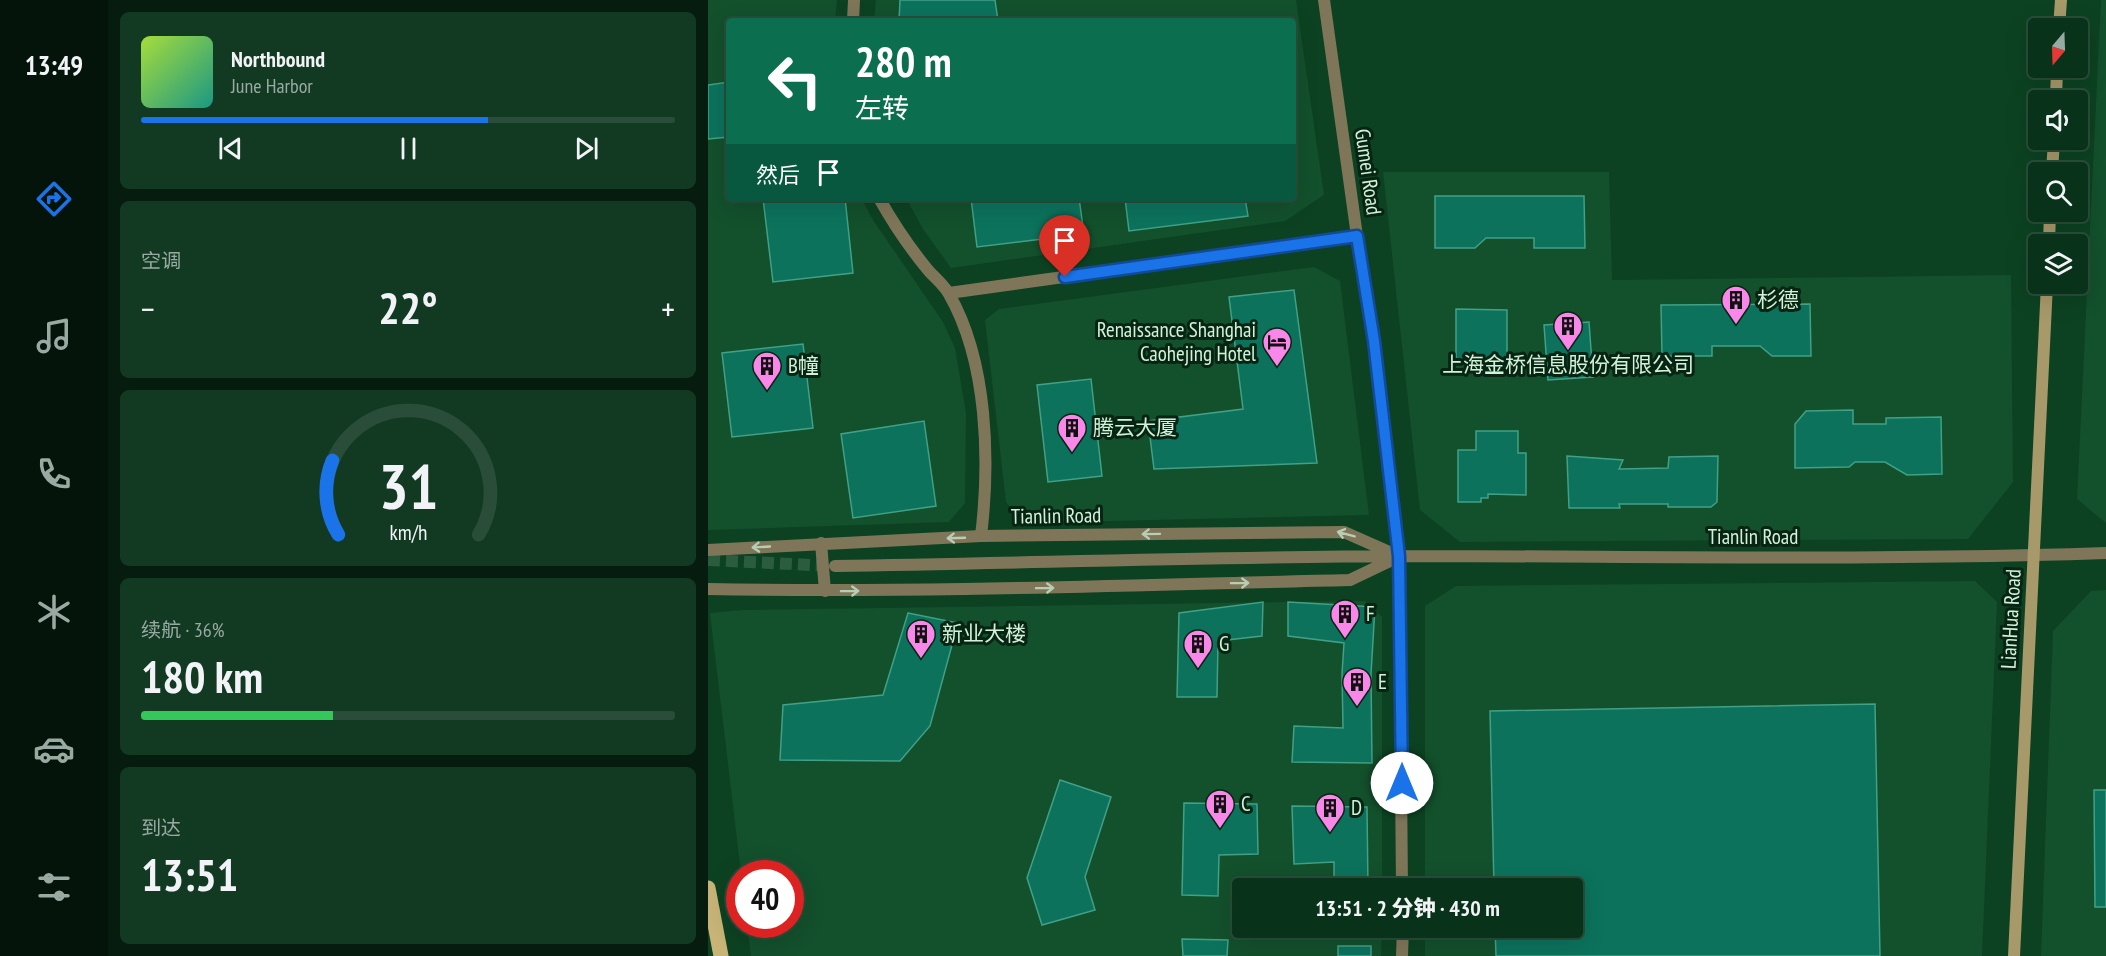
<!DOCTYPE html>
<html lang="zh">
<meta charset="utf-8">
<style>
body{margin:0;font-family:"PT Sans Narrow","Noto Sans SC",sans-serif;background:#123a23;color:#f1f3f6;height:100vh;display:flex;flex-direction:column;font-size:22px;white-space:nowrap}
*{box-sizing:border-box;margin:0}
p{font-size:20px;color:#99aaa2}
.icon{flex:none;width:33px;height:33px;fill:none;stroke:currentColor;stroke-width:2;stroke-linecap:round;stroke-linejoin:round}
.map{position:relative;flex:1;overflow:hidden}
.side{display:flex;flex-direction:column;gap:12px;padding:12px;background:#051c0e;width:600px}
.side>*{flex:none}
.guide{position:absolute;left:18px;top:18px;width:570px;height:183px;border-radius:6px;box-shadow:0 6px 24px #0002,0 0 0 2px #294d39;background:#0b6e4f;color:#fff;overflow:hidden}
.needle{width:39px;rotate:199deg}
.fabs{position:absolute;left:1320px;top:18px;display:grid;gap:12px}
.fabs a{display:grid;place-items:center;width:60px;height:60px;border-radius:6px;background:#09321a;box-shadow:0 6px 24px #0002,0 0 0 2px #294d39;font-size:30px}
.speed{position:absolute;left:18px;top:860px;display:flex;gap:12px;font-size:30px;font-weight:700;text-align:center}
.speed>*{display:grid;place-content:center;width:78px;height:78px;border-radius:50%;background:#09321a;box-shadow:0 6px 24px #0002,0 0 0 2px #294d39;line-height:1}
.speed .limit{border:9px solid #d22;background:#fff;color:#111}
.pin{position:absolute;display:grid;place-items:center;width:51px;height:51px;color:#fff;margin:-62px -26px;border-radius:50% 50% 50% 0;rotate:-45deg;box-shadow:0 0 6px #0007}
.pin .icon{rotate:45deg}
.me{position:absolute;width:66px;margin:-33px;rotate:0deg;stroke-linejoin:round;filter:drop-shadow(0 0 4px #0008)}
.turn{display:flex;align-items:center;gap:21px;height:126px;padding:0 30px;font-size:27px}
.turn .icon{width:78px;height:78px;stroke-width:2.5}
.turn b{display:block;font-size:42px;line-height:51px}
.then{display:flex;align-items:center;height:57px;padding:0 30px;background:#0003;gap:12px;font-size:22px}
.big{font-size:45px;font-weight:800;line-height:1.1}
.side .widget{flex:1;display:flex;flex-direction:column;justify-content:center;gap:9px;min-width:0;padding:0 21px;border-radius:9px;background:#123a23}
.side .dial{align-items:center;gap:0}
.dial svg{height:156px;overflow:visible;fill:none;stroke:#294d39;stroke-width:7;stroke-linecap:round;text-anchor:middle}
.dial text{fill:#f1f3f6;stroke:none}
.song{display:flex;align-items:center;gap:18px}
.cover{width:72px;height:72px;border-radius:9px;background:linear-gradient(135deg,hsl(80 70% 55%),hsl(170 70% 35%))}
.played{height:6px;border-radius:3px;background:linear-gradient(90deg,#1a73e8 65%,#294d39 65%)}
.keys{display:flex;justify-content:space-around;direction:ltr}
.heat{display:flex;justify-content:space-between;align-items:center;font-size:33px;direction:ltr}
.charge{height:9px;border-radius:4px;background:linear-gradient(90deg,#34c759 36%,#294d39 0)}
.trip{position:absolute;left:524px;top:878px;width:351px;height:60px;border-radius:6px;background:#09321a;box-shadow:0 6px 24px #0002,0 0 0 2px #294d39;font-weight:800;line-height:60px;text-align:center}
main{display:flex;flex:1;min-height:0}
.tabs{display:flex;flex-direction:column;width:108px;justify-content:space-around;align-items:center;background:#04140a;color:#99aaa2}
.tabs .icon{width:42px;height:42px}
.tabs .active{color:#1a73e8}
.tabs b{font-size:27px;color:#f1f3f6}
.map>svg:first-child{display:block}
.built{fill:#13502c}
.building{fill:#0c725c;stroke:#41a086;stroke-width:1.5}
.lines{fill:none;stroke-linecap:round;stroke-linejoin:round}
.tertiary-tunnel{stroke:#2a5c3d;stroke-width:12;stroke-dasharray:12 6;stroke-linecap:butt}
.minor{stroke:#7f7659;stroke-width:12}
.tertiary{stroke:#7f7659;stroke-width:12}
.secondary{stroke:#a8996a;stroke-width:12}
.primary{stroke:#c8b477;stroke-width:15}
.oneway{stroke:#b8cdb3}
.route-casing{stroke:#114b97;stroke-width:15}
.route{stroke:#1a73e8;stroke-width:10}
.labels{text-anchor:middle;stroke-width:6;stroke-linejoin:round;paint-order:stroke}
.street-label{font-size:21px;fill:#d1f2d9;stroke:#082412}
.poi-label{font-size:21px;fill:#d1f2d9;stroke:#082412;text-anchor:start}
</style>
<main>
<nav class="tabs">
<b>13:49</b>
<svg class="icon active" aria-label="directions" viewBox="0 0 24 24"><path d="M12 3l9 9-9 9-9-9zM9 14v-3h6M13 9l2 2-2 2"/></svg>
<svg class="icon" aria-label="music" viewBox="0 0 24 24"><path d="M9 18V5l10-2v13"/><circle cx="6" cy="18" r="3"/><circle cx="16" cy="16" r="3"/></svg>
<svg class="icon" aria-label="phone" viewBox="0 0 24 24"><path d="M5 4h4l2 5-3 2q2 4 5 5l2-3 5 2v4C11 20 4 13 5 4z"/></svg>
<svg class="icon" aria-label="climate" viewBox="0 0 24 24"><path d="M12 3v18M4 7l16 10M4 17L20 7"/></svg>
<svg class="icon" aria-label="car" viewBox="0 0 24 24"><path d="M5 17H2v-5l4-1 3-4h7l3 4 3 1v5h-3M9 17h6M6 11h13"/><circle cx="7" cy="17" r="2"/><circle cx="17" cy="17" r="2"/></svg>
<svg class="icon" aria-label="filters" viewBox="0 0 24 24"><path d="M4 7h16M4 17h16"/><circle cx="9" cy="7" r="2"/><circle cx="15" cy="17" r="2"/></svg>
</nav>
<section class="side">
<div class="widget">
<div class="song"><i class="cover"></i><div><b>Northbound</b><p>June Harbor</p></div></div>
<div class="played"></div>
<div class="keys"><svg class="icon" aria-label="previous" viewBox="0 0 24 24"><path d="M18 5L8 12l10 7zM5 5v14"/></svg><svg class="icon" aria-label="pause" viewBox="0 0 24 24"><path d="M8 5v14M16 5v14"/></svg><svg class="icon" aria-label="next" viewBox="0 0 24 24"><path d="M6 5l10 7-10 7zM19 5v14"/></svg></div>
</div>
<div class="widget"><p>空调</p>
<div class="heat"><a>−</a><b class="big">22°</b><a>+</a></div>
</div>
<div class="widget dial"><svg viewBox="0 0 100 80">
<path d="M14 69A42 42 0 1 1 86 69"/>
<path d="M14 69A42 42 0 0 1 11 31" stroke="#1a73e8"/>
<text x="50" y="56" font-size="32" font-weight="700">31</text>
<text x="50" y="72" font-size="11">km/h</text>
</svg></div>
<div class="widget"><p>续航 · 36%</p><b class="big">180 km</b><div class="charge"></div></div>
<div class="widget"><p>到达</p><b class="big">13:51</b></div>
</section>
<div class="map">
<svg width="1398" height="956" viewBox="0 0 1398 956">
<rect width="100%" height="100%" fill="#0c4222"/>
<path class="built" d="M0 0H129L127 21H21V198H153L165 220 235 322 247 348 258 413 257 503 241 522 0 530Z
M168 0H588L616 195 577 221 243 268 215 229 198 198H585V21H166Z
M1393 0H1398V523L1369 499Z
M675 172H901L904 280 1303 275 1305 482 1260 539 752 542 712 510Z
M606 267 632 281 661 515 314 523 298 502 277 320 291 309Z
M1267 581 1289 602 1274 956H717V927H864V888H717V606L748 586Z
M1398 590V956H1333L1345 631 1383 591Z
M657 601 674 617V888H534V927H674L673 956H43L39 924H82V873H33L2 613 34 610Z"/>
<path class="building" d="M192 0H287L290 21H191Z
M21 82V137L0 139V85Z
M727 196H876L877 248H826V238H778L767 248H727Z
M55 198H137L145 273 65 282Z
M263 198H371L376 234 269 247Z
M417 198H537L540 216 421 231Z
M586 290 609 463 446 469 440 421 535 409 521 297Z
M1102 304 1103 356H1064L1052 346H1004V356H954L953 305Z
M748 309 799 310V360L748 359Z
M881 322 885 377 840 380 836 325Z
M95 344 105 428 24 437 14 353Z
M383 379 394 476 340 482 329 385Z
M1145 410V424H1178V418L1233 417 1234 474 1199 475 1177 462H1147L1141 467 1087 468V424L1098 411Z
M216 421 228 506 145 518 133 434Z
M768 431H810V453H818V495L780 494V498H773V502H750V450H768Z
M859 456 915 460 911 469 960 468 961 457 1010 456 1009 502 1003 507H960V504H911L912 508H861Z
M555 602 554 636 510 641 509 697H469L471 613Z
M580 602 667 607 663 674 664 763 584 762 586 726 635 728 634 674 636 643 580 636Z
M200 613 250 623 222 726 192 761 72 760 75 705 175 695Z
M1167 704 1172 956H788L787 927H864V888H786L782 711Z
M352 780 403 797 377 877 387 910 334 925 319 878Z
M1386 790H1398V907H1387Z
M476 803 549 804 550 854 511 855 510 896 474 895Z
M584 806 659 807 660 888H626V862L586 864Z
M474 939 520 940 519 956H475Z
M630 946H663V956H630Z"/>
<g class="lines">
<path class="tertiary-tunnel" d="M0 560 125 566"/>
<path class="minor" d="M145 21 146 0
M171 198C185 223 201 247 220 270 227 278 236 285 241 294 280 362 282 461 273 536
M241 293 649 236"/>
<path class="tertiary" d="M616 0 649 236 666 341 691 556 694 888
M113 543 117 591
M0 550 273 536 636 532 688 555
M127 566C317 563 506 557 695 556 930 556 1164 561 1398 553
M0 589C214 593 428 585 642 580L688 558
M694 956 695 927"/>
<path class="secondary" d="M1351 28 1353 0
M1348 100 1349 68
M1344 172 1346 140
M1341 244 1342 212
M1306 956 1339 284"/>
<path class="primary" d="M0 888 13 956"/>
</g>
<defs><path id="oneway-shaft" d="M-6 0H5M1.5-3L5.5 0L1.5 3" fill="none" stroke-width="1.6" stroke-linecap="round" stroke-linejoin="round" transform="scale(1.5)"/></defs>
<g class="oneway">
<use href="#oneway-shaft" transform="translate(443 534) rotate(179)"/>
<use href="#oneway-shaft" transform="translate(638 534) rotate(-165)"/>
<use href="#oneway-shaft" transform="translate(248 538) rotate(178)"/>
<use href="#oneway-shaft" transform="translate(53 547) rotate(177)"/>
<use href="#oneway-shaft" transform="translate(532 583) rotate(-1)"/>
<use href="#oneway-shaft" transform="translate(337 588) rotate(-1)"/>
<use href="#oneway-shaft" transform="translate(142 591) rotate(-1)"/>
</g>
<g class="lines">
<g class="route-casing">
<path id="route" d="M357 277 649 236 666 341 691 556 694 783"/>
</g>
<use href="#route" class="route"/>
</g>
<defs>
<g id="building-pin" transform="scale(1.5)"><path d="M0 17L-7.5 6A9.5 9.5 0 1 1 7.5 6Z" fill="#f987e9" stroke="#082412"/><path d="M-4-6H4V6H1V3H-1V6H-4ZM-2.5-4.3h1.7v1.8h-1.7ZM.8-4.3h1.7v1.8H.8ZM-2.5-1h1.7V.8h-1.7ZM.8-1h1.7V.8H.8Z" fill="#111"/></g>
<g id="hotel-pin" transform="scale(1.5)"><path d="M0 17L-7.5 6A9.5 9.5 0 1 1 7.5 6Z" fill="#f987e9" stroke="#082412"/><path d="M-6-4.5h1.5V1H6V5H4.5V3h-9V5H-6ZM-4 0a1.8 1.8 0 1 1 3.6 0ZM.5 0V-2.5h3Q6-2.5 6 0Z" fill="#111"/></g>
</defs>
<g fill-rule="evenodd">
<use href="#building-pin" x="1028" y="300"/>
<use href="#building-pin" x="860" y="326"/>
<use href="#hotel-pin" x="569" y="342"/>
<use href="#building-pin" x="59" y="366"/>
<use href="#building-pin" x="364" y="428"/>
<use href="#building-pin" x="637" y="614"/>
<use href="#building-pin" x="213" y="634"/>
<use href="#building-pin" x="490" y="644"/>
<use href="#building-pin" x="649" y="682"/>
<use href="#building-pin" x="512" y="804"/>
<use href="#building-pin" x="622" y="808"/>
</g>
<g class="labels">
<g class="street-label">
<text transform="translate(660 172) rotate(82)" y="7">Gumei Road</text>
<text transform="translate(348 516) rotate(-1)" y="7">Tianlin Road</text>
<text x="1045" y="544">Tianlin Road</text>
<text transform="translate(1303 619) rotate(-87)" y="7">LianHua Road</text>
</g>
<g class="poi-label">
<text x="1049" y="307">杉德</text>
<text x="548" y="337" text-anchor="end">Renaissance Shanghai<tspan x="548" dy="24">Caohejing Hotel</tspan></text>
<text x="860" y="372" text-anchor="middle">上海金桥信息股份有限公司</text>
<text x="80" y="373">B幢</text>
<text x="385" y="435">腾云大厦</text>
<text x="658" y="621">F</text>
<text x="234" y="641">新业大楼</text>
<text x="511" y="651">G</text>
<text x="670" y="689">E</text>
<text x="533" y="811">C</text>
<text x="643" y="815">D</text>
</g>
</g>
</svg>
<div class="fabs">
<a><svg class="needle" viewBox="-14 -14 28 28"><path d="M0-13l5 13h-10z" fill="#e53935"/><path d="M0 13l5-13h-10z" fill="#99aaa2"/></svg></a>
<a><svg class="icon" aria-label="sound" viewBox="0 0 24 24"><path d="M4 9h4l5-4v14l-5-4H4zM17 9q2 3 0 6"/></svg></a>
<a><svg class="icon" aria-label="search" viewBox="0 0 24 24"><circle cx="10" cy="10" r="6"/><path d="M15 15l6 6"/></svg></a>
<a><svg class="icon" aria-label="layers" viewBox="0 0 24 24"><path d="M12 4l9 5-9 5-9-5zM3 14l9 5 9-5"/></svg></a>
</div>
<div class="speed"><div class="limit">40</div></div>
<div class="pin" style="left:357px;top:277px;background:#d93025"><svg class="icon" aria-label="arrive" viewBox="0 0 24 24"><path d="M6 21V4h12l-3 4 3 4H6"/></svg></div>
<svg class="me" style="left:694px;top:783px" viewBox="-20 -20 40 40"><circle r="19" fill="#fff"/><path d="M0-13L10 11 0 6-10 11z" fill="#1a73e8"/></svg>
<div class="trip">13:51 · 2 分钟 · 430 m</div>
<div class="guide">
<div class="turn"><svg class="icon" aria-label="left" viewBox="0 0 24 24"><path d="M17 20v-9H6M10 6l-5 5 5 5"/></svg><div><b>280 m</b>左转</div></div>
<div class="then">然后<svg class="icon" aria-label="arrive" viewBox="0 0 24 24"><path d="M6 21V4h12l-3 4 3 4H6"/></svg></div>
</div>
</div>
</main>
